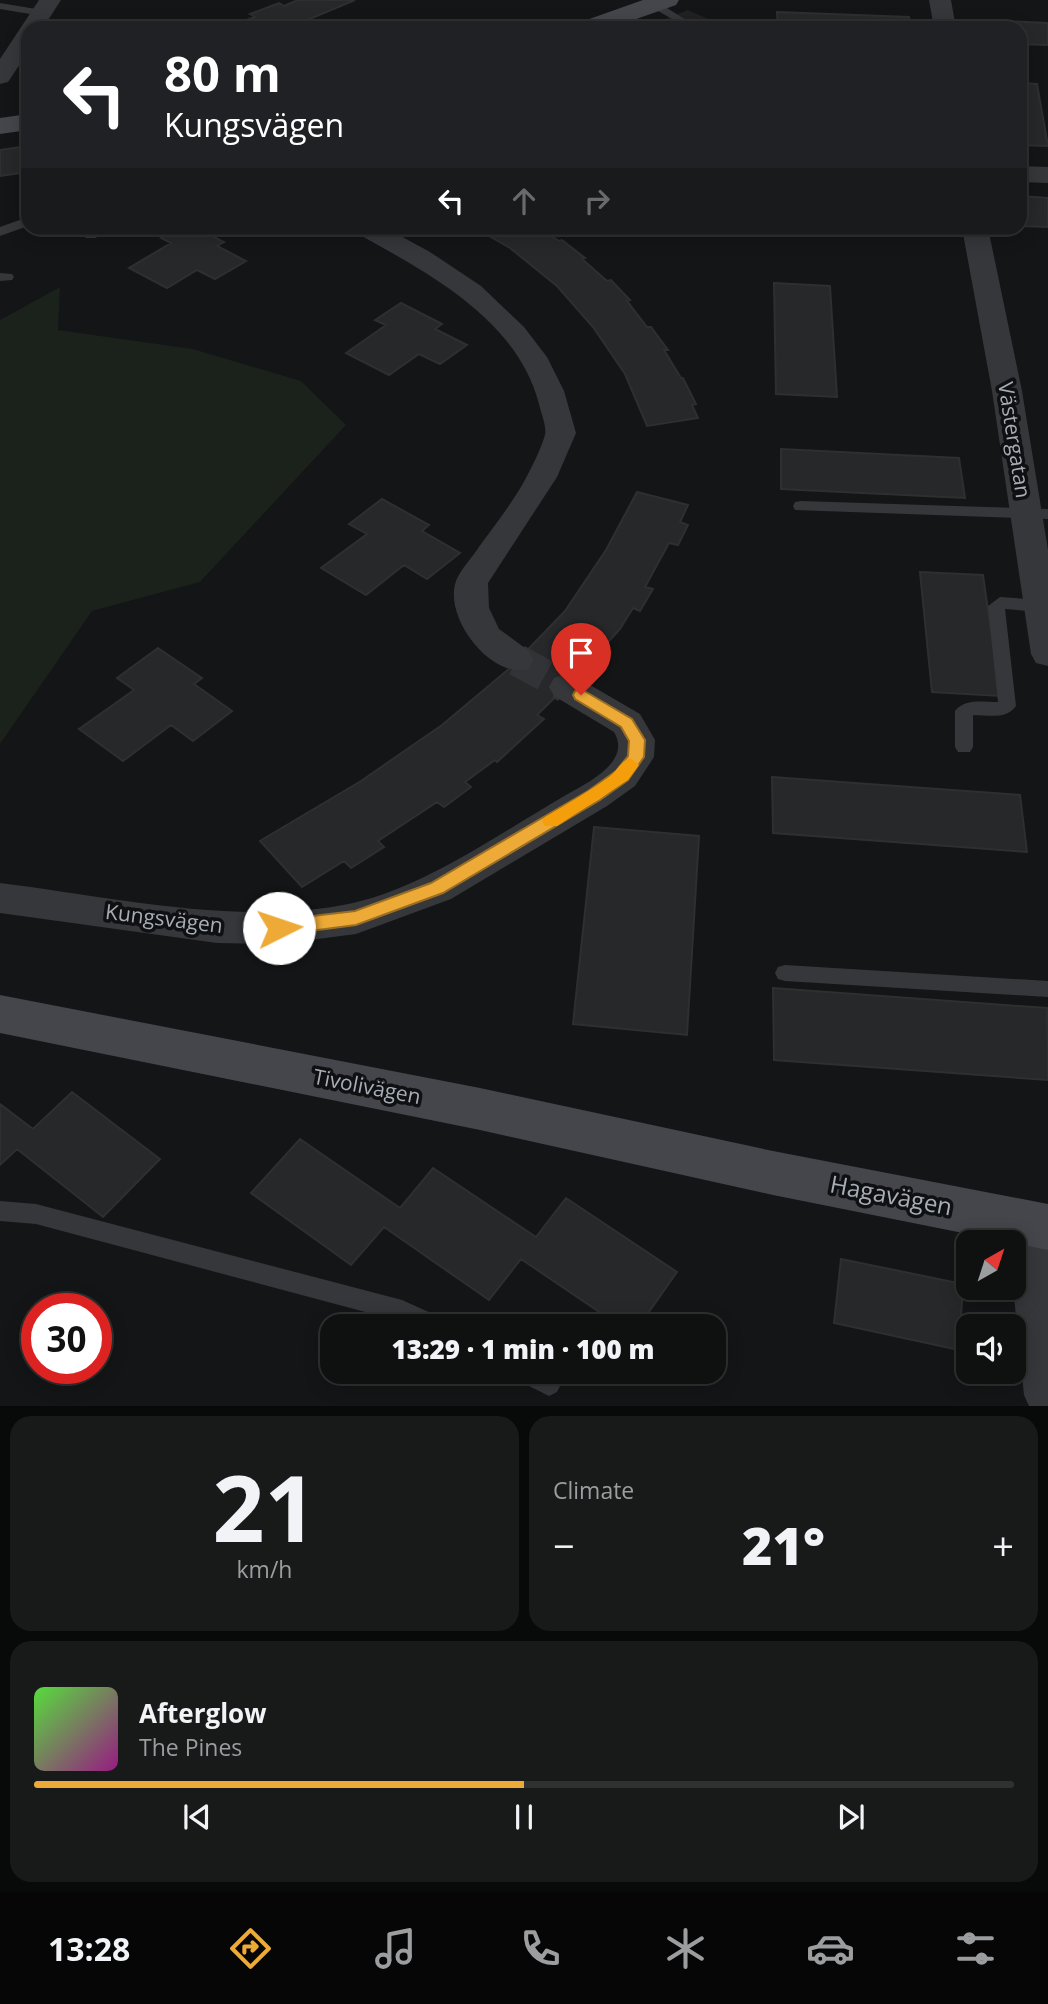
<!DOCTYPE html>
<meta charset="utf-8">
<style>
body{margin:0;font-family:"Open Sans",sans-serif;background:#181919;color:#f1f3f6;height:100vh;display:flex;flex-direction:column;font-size:26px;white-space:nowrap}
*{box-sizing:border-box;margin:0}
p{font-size:23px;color:#9b9d9f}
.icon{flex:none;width:38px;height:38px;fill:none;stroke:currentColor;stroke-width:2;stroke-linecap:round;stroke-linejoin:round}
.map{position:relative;height:1406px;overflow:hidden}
.side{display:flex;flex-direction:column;gap:10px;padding:10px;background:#080909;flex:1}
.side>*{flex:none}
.top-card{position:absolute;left:21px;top:21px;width:1006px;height:214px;border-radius:21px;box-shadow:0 4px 18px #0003,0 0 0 2px #2f3030;background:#202124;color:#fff;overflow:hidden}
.needle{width:46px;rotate:39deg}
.buttons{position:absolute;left:956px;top:1230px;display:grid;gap:14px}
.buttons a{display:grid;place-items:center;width:70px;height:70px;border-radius:14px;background:#0f1010;box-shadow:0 4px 18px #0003,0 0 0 2px #2f3030;font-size:35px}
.speed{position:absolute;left:21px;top:1293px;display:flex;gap:14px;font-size:35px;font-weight:700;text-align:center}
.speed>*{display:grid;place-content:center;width:91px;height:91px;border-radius:50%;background:#0f1010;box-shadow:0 4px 18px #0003,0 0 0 2px #2f3030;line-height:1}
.speed .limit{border:10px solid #d22;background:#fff;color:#111}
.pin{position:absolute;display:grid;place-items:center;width:60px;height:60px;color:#fff;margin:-72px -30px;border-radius:50% 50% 50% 0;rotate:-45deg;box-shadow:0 0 7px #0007}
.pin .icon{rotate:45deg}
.me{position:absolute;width:77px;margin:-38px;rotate:86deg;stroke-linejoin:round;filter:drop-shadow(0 0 5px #0008)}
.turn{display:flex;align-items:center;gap:24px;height:147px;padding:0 28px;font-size:32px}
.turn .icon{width:91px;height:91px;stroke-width:2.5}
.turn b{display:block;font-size:49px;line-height:60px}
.lanes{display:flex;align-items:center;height:66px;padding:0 28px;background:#0003;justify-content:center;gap:35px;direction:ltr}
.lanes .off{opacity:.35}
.big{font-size:52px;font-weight:800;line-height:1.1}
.side .widget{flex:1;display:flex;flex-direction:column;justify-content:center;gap:10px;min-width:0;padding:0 24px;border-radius:21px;background:#181919}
.side .dial{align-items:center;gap:0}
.dial b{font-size:91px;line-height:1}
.song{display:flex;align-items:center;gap:21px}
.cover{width:84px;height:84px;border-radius:10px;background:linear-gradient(135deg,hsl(110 70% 55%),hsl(310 70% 35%))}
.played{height:7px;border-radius:4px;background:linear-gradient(90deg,#edaa36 50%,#2f3030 50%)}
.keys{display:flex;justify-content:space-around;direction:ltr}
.heat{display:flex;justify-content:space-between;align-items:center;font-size:38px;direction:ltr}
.side .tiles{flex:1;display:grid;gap:10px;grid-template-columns:1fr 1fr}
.widget:last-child{grid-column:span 2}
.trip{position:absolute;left:320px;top:1314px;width:406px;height:70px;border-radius:21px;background:#0f1010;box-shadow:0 4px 18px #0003,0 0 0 2px #2f3030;font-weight:800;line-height:70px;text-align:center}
.tab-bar{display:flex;height:112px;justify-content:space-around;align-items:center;background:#060606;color:#9b9d9f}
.tab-bar .icon{width:49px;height:49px}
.tab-bar .on{color:#edaa36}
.tab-bar b{font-size:32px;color:#f1f3f6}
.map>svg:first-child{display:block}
.built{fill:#212123}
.green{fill:#1b211b}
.building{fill:#27282a;stroke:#2f2f32;stroke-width:2}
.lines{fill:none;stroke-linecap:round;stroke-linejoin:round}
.street-tunnel{stroke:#313336;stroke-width:32;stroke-dasharray:32 17;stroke-linecap:butt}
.lane{fill:#36373b;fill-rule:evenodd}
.street{fill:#36373b;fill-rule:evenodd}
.secondary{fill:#44464b;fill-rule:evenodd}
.route{fill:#edaa36;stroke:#9a6e23;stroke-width:2}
.slow{fill:#f59e0b}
.labels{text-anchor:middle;stroke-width:7;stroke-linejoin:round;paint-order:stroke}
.street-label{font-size:21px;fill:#a7acb6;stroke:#0f1011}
.near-street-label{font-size:24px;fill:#a7acb6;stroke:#0f1011}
</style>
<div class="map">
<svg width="1048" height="1406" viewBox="0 0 1048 1406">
<rect width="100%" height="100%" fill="#141516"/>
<path class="built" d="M688 10 729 28H642Z"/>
<path class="green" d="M60 287 58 330 193 349 301 381 346 425 200 582 92 611 0 744V320Z"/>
<path class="building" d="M298 0H355L288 28H224L255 17 250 14 279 3 284 6Z
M777 12 909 17 911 28H778Z
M980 20 1048 23V45L1020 44V28H982Z
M1020 83 1037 84 1048 146 1020 145Z
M28 146V172L0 176V150Z
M1020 196 1048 198V227L1020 226Z
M180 228H196L224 242 217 246 246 261 215 279 197 270 167 288 129 268 171 243 161 238Z
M475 228H539L559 241 562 240 585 258 582 259 607 281 611 280 630 300 627 301 647 327H651L668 350H664L681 378H683L696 404 692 405 698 418 647 426 625 374 593 327 557 286 510 248Z
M774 283 830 286 837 397 776 394Z
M401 303 442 324 435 329 467 345 440 364 419 354 389 375 346 353 386 325 375 320Z
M781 449 959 458 965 498 781 489Z
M637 492 688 505 680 522 688 525 678 545 669 543 645 587 653 589 640 611 633 608 620 629 599 652 606 655 587 676 580 673 537 715 544 719 497 762 495 760 465 782 471 787 444 807 437 802 378 841 384 847 351 868 344 861 302 887 260 841 361 781 442 725 510 668 565 611 606 550Z
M382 499 429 525 422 531 460 553 427 579 404 565 366 595 321 568 367 534 349 524Z
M920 572 983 575 1000 696 932 692Z
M158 648 202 678 194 684 232 711 193 741 171 725 123 761 79 729 134 690 117 678Z
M772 777 1020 795 1027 852 773 833Z
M594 827 699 836 687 1035 573 1024Z
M773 988 1047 1008 1048 1080 774 1060Z
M72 1092 160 1159 103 1217 17 1149 0 1165V1104L33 1129Z
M300 1139 400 1208 433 1168 536 1237 566 1198 677 1272 639 1326H620L521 1259 489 1300 384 1227 351 1265 251 1193Z
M841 1259 963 1284 959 1350 834 1323Z"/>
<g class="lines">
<path class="street-tunnel" d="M517 660 566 687"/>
<path class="lane" d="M0 3 42 10 48 13 42 16 0 9Z
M651 3H659L694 25 692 28H680L681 24 651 7Z
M28 217V226L0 236V227Z
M79 228H92L98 235 96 238H86Z
M0 273 12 274 14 277 12 280 0 281Z
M801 501 1048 509V519L795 510 793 506 795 502Z
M1000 597 1041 600 1047 602 1048 608 1041 612 1005 609 1016 706C1006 720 988 715 973 715V747L970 752H958L955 747V711C965 698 983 702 998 702L988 606Z
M785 965 1048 981V997L785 981 778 979 775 973 778 967Z
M0 1201 36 1204 402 1300 442 1318 446 1326H410L399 1321 36 1224 0 1221Z
M513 1372H550L557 1376 561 1384 557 1392 549 1396 517 1380Z"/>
<path class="street" d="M39 0H61L43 28H28V52L8 82 0 84V59Z
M929 0H951L956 28H934Z
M1020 166 1048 167V183L1020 182Z
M354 228H386L430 252 481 286 524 327 547 357 564 391 576 433 557 477 488 583 489 608 499 629 529 651 534 660 529 669C491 680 443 617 456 581 460 571 468 562 474 554 492 528 514 502 528 474 534 463 541 448 545 435 547 427 541 413 539 404 517 319 428 273 358 234Z
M962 228H988L1022 391 1048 550V666L1036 663 1031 654 992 391Z
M566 674 578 678 640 714 655 740 654 757 635 786 607 806 451 899 356 934 279 944 217 943 0 913V883C112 897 242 927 353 903 425 887 502 832 566 795 587 783 632 762 614 732L554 696 549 687 554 678Z
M1029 1203 1045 1209 1048 1217V1406H1029L1024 1395 1013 1287V1242H1009L1007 1224 1013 1209Z"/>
<path class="secondary" d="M643 0H679L676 5 611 28H574L578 23Z
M28 114V130L0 134V118Z
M0 995 480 1088 773 1151 1048 1204V1250L773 1195 480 1130 0 1033Z"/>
</g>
<path class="route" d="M581 689 632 719 645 740 644 757 628 780 600 800 443 893 356 925 279 935 273 933 270 928 273 923 279 920 355 911 431 883 588 791 616 771 628 756 629 741 621 727 575 699 573 695 575 691Z"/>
<path class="slow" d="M630 758 639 765 628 780 557 826H545L542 821 545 817C567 804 588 792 609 777 617 771 621 761 630 758Z"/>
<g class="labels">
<g class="street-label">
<text transform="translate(1014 440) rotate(81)" y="7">Västergatan</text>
<text transform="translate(164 919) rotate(7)" y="7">Kungsvägen</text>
<text transform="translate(367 1087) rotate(11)" y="7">Tivolivägen</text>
</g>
<g class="near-street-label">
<text transform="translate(891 1196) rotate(11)" y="8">Hagavägen</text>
</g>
</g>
</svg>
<div class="buttons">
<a><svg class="needle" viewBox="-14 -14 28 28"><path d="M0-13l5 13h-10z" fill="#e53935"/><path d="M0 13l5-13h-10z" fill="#9b9d9f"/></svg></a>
<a><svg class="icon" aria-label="sound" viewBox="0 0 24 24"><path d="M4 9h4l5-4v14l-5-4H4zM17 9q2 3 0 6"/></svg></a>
</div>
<div class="speed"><div class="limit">30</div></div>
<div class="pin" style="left:581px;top:695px;background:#d93025"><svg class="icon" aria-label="arrive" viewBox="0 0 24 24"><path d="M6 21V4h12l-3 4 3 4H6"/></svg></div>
<svg class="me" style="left:279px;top:928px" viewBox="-20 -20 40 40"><circle r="19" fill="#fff"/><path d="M0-13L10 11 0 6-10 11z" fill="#edaa36"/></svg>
<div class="trip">13:29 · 1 min · 100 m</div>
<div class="top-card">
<div class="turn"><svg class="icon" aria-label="left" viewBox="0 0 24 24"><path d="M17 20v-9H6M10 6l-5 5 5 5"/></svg><div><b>80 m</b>Kungsvägen</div></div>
<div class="lanes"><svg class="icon" aria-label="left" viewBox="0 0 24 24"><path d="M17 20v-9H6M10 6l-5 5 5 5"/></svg><svg class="icon off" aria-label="ahead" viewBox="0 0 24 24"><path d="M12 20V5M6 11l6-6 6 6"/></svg><svg class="icon off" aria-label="right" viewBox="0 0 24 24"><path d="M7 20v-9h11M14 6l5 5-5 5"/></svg></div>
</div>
</div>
<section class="side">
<div class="tiles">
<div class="widget dial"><b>21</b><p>km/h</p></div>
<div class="widget"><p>Climate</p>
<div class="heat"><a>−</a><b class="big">21°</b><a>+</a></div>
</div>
<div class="widget">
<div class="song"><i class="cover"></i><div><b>Afterglow</b><p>The Pines</p></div></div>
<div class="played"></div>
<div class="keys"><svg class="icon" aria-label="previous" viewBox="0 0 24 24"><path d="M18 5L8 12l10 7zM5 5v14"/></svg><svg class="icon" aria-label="pause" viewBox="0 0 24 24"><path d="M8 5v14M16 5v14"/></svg><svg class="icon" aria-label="next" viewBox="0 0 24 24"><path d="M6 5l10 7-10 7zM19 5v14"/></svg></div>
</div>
</div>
</section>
<nav class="tab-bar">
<b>13:28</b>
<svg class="icon on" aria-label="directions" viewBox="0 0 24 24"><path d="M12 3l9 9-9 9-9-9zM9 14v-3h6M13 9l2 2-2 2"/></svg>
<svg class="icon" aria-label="music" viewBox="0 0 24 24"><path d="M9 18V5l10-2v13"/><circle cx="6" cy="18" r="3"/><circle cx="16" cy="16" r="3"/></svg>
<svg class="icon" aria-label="phone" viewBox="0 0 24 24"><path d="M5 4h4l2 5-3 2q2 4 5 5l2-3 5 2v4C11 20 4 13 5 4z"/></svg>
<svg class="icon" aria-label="climate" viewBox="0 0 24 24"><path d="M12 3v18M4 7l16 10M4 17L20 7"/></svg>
<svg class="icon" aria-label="car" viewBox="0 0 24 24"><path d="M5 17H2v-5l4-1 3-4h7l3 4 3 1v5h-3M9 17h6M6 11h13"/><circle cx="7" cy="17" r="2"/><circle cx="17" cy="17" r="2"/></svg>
<svg class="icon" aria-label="filters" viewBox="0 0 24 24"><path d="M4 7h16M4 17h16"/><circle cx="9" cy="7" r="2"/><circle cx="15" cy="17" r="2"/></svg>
</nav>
